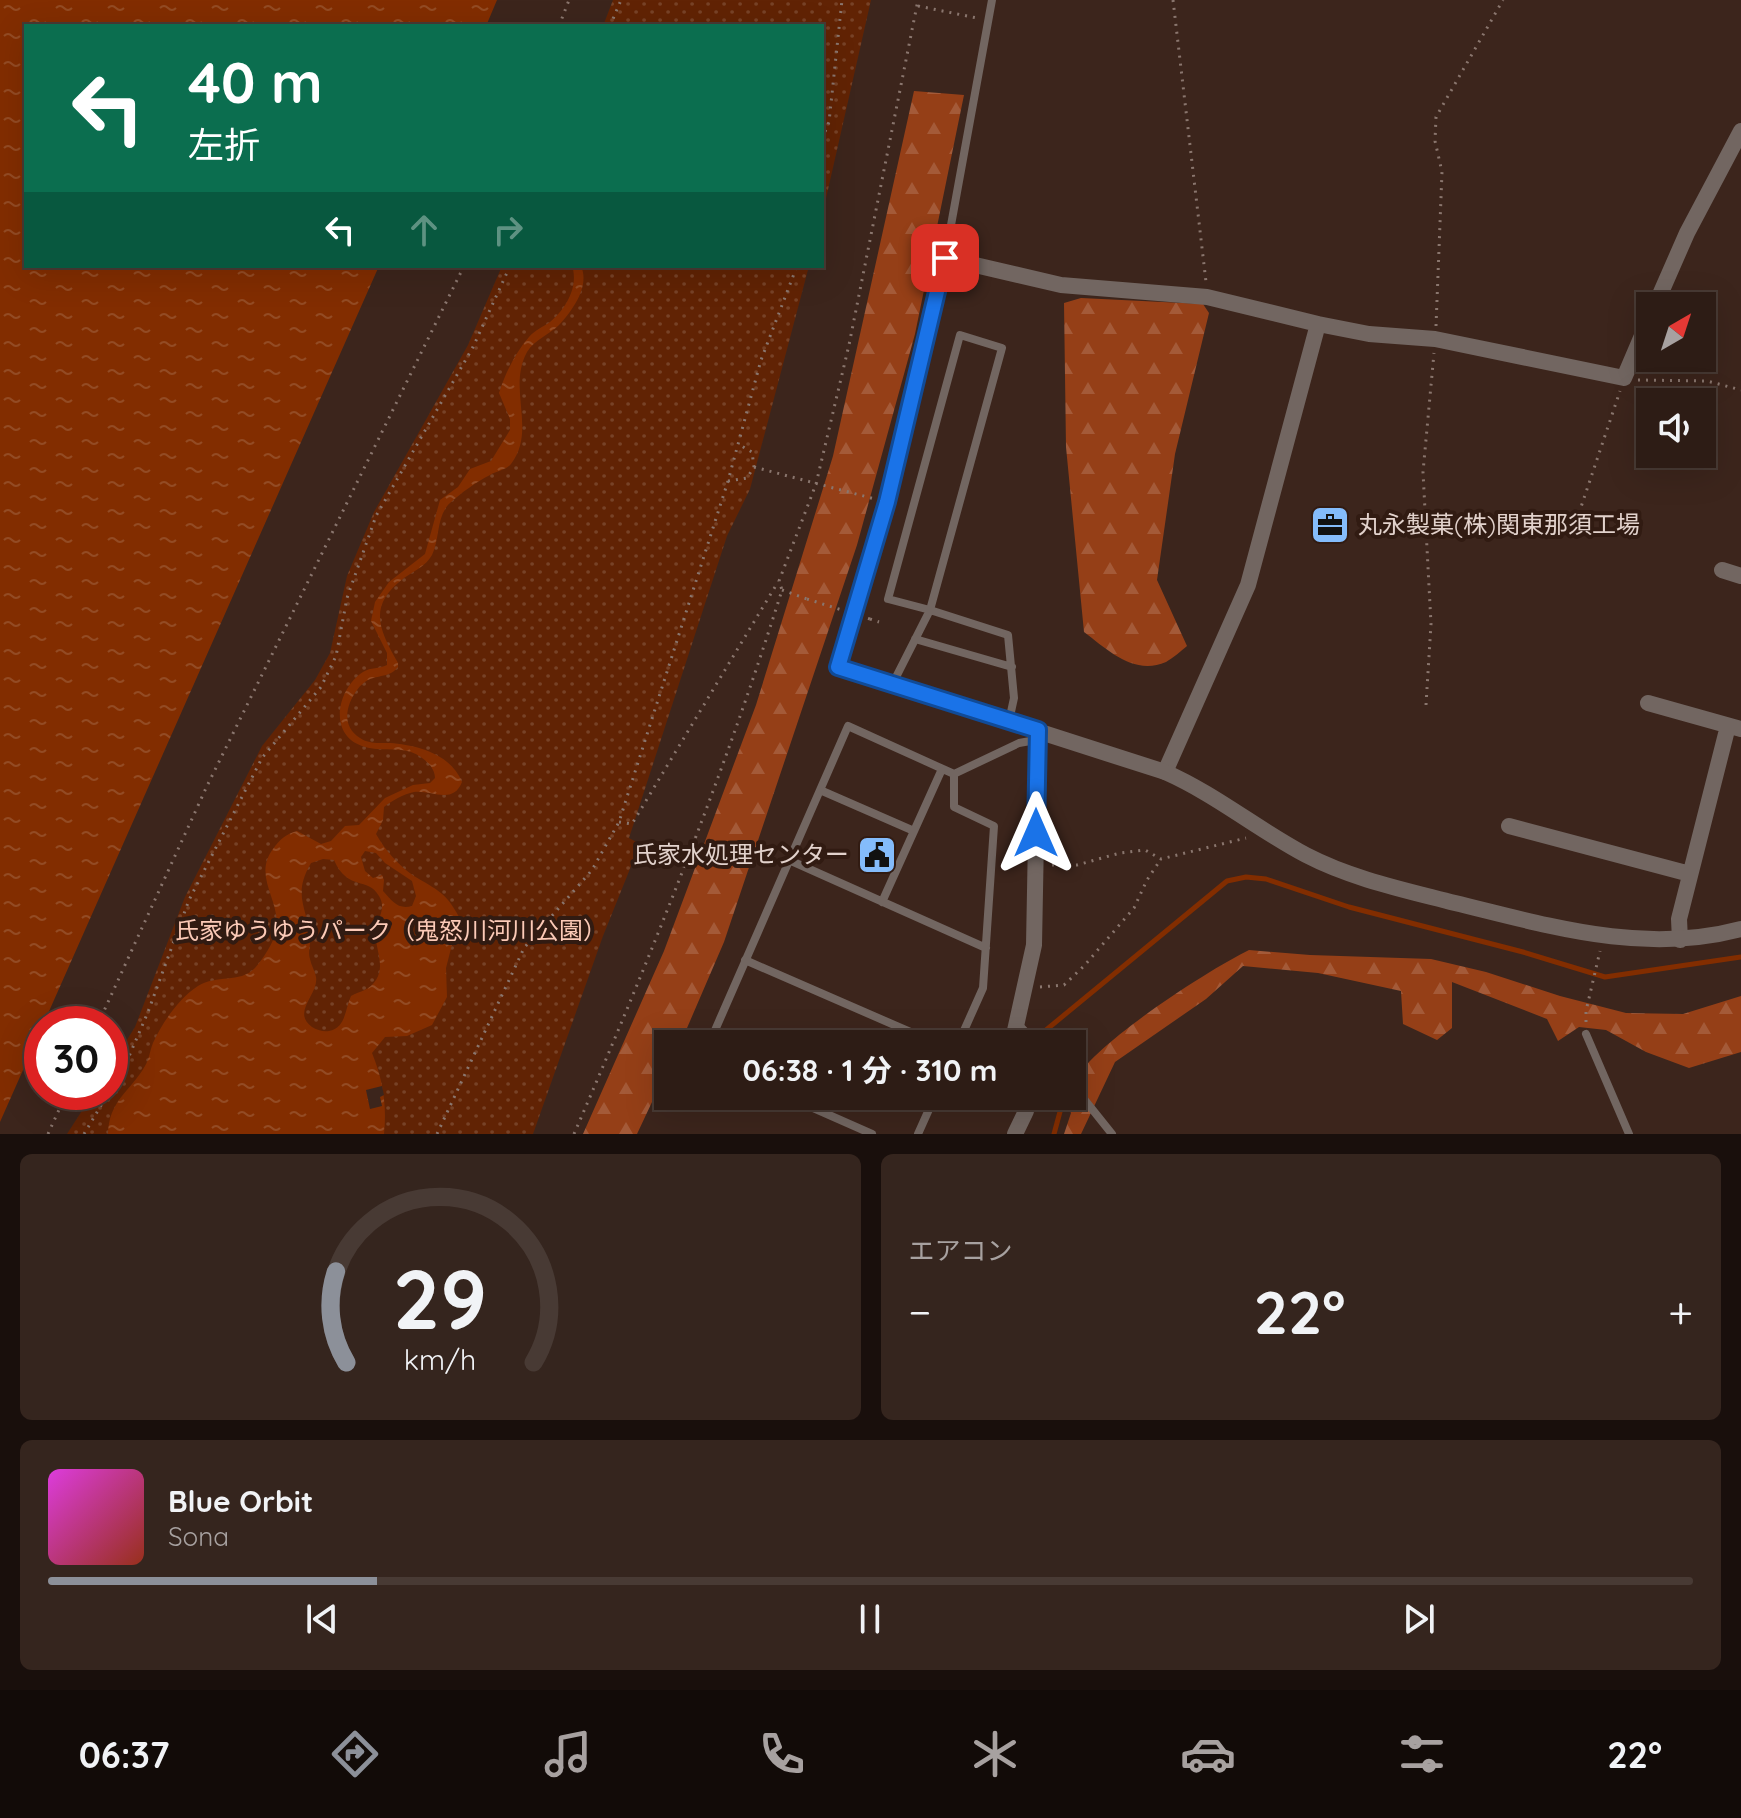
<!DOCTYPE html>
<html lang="ja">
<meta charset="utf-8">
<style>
body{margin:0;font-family:Quicksand,"Noto Sans JP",sans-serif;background:#35251e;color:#f1f3f6;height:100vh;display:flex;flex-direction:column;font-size:30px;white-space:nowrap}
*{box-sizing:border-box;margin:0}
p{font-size:26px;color:#a7a1a0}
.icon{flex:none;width:44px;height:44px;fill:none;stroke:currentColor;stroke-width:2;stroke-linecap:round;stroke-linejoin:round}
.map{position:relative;height:1134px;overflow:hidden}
.details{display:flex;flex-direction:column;gap:20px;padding:20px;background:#190f0c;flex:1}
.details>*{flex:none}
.top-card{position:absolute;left:24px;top:24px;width:800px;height:244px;border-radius:0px;box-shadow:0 8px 32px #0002,0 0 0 2px #483a34;background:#0b6e4f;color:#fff;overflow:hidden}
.needle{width:52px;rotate:39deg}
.fabs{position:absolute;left:1636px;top:292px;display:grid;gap:16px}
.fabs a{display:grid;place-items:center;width:80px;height:80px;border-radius:0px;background:#2d1c15;box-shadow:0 8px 32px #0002,0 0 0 2px #483a34;font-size:40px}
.speed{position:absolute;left:24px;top:1006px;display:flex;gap:16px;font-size:40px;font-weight:700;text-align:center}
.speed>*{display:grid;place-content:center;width:104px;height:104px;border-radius:50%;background:#2d1c15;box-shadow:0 8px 32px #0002,0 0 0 2px #483a34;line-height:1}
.speed .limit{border:12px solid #d22;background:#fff;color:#111}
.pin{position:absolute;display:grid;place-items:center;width:68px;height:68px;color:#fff;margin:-34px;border-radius:16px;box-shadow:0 4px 12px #0006}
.me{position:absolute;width:88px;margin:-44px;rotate:0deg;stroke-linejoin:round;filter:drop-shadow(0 0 6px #0008)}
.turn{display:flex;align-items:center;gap:28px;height:168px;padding:0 32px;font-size:36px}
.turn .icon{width:104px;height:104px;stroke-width:2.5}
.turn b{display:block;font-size:56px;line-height:68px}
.lanes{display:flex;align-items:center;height:76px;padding:0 32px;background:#0003;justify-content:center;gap:40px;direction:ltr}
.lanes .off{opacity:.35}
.big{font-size:60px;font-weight:700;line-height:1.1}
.details .widget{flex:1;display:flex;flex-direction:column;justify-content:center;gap:12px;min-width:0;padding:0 28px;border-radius:12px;background:#35251e}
.details .dial{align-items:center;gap:0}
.dial svg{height:208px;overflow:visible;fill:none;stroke:#483a34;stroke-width:7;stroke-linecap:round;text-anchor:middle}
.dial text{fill:#f1f3f6;stroke:none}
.song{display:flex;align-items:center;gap:24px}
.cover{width:96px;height:96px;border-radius:12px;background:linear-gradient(135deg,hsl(300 70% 55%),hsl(10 70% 35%))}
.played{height:8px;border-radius:4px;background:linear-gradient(90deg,#8c9099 20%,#483a34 20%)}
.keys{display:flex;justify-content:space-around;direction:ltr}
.heat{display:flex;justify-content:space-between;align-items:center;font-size:44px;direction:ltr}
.details .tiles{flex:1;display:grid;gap:20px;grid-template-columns:1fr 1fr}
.widget:last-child{grid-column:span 2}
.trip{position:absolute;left:654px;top:1030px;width:432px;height:80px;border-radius:0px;background:#2d1c15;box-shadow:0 8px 32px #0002,0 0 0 2px #483a34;font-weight:700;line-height:80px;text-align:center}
.menu{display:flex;height:128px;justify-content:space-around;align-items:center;background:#120b08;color:#a7a1a0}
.menu .icon{width:56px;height:56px}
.menu .active{color:#8c9099}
.menu b{font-size:36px;color:#f1f3f6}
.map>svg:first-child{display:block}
.forest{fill:url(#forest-firs)}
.park{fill:url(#park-dots)}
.water{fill:url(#water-ripples);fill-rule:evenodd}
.pier{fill:#3c251c}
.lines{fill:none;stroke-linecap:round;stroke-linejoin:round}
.stream{stroke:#822d00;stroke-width:5}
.path{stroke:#8a766e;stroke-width:3;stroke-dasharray:2 6;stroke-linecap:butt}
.service{stroke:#726661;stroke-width:8}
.minor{stroke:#726661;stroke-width:16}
.tertiary{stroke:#726661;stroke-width:16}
.path-bridge{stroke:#8a766e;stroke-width:3;stroke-dasharray:2 6;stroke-linecap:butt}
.route-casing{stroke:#114b97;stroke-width:20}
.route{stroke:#1a73e8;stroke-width:14}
.labels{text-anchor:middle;stroke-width:8;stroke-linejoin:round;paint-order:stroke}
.poi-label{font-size:24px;fill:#e2d2cc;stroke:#311b12;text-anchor:start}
.park-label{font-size:24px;fill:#fccab7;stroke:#311b12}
</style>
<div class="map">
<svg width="1741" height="1134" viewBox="0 0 1741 1134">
<defs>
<pattern id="forest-firs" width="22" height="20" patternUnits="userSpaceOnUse" patternTransform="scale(2)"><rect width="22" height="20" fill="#953f17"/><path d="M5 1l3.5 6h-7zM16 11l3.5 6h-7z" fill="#a45a38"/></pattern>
<pattern id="park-dots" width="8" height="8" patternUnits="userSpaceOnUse" patternTransform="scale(2)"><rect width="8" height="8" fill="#612304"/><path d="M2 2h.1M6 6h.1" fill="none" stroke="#774227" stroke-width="1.8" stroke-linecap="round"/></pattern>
<pattern id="water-ripples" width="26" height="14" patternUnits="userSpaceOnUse" patternTransform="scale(2)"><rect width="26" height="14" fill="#822d00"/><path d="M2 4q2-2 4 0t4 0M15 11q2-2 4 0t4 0" fill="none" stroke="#934b24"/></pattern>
</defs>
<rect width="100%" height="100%" fill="#3c251c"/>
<path class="forest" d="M914 91 964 95 915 334 857 545 724 942 684 1035 680 1044H668V1068L637 1134H583L664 951 756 705 833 456Z
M1081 298 1203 304 1209 313 1175 454 1157 580 1187 646C1181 651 1173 658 1166 662 1134 676 1108 650 1084 632L1066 447 1064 303Z
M1249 950 1310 955 1431 959 1486 972 1560 996 1626 1013 1683 1014 1741 996V1052L1689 1068 1646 1052 1606 1030 1579 1027 1558 1041 1547 1019 1452 982V1028L1437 1040 1403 1024 1401 991 1318 973 1243 966 1206 999 1115 1062 1081 1134H1064L1071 1113 1063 1096H1072C1072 1093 1072 1086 1073 1084 1089 1046 1210 969 1249 950Z"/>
<path class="park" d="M613 0H871L822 216V26H603Z
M502 266H809L750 489 727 536 629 838 640 844 603 936 533 1134H67L94 1092H110V1067L135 1027 185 897 262 746 315 680 330 653 347 576 374 512 468 345Z"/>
<path class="water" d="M0 0H497L486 26H26V266H379L0 1122Z
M572 266H581C590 286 573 310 559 325 549 335 535 339 527 352 507 389 537 430 511 464 506 470 497 471 490 475 476 482 461 493 450 503 436 516 440 539 432 555 426 566 414 571 404 578 367 606 379 629 398 663V667C386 682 372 670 357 690 346 705 341 726 360 738 368 744 381 743 390 743 417 745 451 754 462 782 453 805 432 790 414 792 404 794 391 801 384 807L383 820 376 834C385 850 399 866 414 876 437 890 446 892 459 917L446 968 447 997 432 1025 407 1036 385 1037 372 1053C383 1080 387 1105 384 1134H108C109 1100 130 1092 145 1066 149 1060 150 1050 153 1043 162 1023 179 998 198 986 217 974 239 984 255 968 263 959 274 942 276 931 282 901 252 877 273 849 280 839 286 834 297 831L321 844 331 841 345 826 359 825 385 798 413 785 430 783 435 778C435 766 422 756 411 752 396 747 378 752 362 746 328 734 337 689 363 672 371 667 379 669 387 665V653L371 621 375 602 389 582 425 554 440 500 458 487 470 469 491 461 510 430V419L499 393C505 374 515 353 529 337 535 330 543 327 550 322 566 309 579 286 572 266ZM365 851 376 853 385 863 412 881 416 896 412 906C398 910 392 901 383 891L384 880 382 875 373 878 365 871 361 857ZM323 859 334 860C348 892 368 876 379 896 387 909 377 918 376 931 374 948 386 964 376 980 370 990 360 991 351 996 345 1009 346 1028 329 1031 323 1032 317 1030 312 1027 291 1012 319 994 316 977 315 971 311 965 310 959 308 952 310 948 310 941 309 908 291 897 311 863Z"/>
<path class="pier" d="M382 1086 384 1095 380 1097 382 1106 370 1109 366 1090Z"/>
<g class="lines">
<path class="stream" d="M1029 1044 1227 881 1246 877 1266 879 1349 907 1523 952 1605 977 1741 957
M1053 1096 1061 1108 1054 1134"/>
<path class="path" d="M1173 0 1206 282
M918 6 977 18
M559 26 569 0
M610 26 621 0
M822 139 829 122 842 0
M1436 326 1442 172 1435 141 1436 117 1503 0
M1638 380 1707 381 1741 390
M754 467 875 499
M728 481 747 478 754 467 752 452 738 444
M1579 513 1620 391
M782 590 807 599
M870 619 879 622
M1426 705 1431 624 1423 472 1434 353
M619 822 632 824 778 582
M1052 865H1077L1120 853 1145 850 1161 859 1246 838
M1040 987 1064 985 1084 966 1134 908 1147 880 1161 859
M1586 1022V1011L1600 951
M98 1024 207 786 464 266
M110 1090 127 1061 148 1012 189 900 262 758 321 687 336 656 347 598 376 516 473 347 510 266
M48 1134 67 1092
M84 1134 109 1092
M437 1134 524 948 592 870 619 822 728 481 761 360 797 266
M574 1134C651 956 724 775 782 590L779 581 816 484 849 345 918 0"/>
<path class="service" d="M915 639 1012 667
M838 667 887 502 945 258 992 0
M893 683 930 610 888 599 960 335 1002 348 930 610 1008 635 1014 698 1009 721
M954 774V807L994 826 983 988 958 1044
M820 790 914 831
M789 860 986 948
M882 902 942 769
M745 960 938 1044
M1018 1024 1037 1044
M1586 1034 1629 1134
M709 1044 848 726 954 774 1019 743 1036 740
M1072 1084 1112 1134
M786 1096 872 1134
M918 1134 935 1096"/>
<path class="minor" d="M945 258 1061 285 1207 297 1318 324
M1655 306 1687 233 1741 131
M1722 570 1741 576
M1648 703 1741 729
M1165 772 1248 585 1318 324 1369 334 1435 339 1624 378 1650 317
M1509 826 1690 874
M1680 940 1679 919 1728 726
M1012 1044 1034 945 1038 730
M1015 1134 1026 1111 1025 1096"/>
<path class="tertiary" d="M838 667 1165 772C1215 794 1257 829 1306 855 1352 879 1405 890 1455 903 1550 926 1643 955 1741 929"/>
<path class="path-bridge" d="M807 599 870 619"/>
</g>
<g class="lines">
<g class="route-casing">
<path id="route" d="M945 258 887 502 838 667 1038 730 1036 833"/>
</g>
<use href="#route" class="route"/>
</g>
<defs>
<g id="office-square" transform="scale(2)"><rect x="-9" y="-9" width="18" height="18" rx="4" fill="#84bcfb" stroke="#311b12"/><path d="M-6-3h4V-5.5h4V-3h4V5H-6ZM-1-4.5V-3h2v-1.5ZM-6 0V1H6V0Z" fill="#111"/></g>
<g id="civic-square" transform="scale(2)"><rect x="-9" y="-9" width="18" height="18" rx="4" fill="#84bcfb" stroke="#311b12"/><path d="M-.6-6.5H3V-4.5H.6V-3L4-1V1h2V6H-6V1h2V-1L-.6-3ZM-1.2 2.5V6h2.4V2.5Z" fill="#111"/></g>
</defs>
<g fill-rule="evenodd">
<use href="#office-square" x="1330" y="525"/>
<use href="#civic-square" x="877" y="855"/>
</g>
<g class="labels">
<g class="poi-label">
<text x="1358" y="533">丸永製菓(株)関東那須工場</text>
<text x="849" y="863" text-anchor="end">氏家水処理センター</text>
</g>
<g class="park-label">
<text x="391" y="939">氏家ゆうゆうパーク（鬼怒川河川公園）</text>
</g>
</g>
</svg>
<div class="fabs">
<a><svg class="needle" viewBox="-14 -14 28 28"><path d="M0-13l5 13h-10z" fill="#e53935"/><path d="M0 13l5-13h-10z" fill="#a7a1a0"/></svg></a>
<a><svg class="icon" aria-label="sound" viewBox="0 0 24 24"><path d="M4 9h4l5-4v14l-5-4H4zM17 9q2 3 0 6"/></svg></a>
</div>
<div class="speed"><div class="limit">30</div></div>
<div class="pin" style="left:945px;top:258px;background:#d93025"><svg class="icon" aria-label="arrive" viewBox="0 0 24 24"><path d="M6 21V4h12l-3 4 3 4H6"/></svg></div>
<svg class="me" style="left:1036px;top:833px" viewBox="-20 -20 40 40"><path d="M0-17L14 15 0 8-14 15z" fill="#1a73e8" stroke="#fff" stroke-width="4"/></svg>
<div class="trip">06:38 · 1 分 · 310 m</div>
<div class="top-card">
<div class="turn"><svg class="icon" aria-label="left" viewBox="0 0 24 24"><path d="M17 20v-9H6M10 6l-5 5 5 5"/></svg><div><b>40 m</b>左折</div></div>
<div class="lanes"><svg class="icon" aria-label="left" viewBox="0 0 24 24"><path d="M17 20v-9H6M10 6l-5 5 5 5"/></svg><svg class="icon off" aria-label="ahead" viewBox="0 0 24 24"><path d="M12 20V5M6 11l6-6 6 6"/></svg><svg class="icon off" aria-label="right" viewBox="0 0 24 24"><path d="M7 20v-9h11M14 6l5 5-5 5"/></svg></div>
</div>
</div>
<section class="details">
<div class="tiles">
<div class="widget dial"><svg viewBox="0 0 100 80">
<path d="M14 69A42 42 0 1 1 86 69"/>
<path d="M14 69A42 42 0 0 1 10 34" stroke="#8c9099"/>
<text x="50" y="56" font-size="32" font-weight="700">29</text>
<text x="50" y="72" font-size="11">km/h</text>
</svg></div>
<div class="widget"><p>エアコン</p>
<div class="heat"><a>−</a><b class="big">22°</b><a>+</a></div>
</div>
<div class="widget">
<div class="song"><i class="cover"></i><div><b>Blue Orbit</b><p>Sona</p></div></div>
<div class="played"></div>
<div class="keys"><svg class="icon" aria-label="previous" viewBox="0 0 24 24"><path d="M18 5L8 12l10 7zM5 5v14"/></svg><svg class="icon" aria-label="pause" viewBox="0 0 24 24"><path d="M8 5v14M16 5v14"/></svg><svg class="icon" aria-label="next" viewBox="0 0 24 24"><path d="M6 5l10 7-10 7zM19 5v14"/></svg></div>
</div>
</div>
</section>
<nav class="menu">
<b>06:37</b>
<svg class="icon active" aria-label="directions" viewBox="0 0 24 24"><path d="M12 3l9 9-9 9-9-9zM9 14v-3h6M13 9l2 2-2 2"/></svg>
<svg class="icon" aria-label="music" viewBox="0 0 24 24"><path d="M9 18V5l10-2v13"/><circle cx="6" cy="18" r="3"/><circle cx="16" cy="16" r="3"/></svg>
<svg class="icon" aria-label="phone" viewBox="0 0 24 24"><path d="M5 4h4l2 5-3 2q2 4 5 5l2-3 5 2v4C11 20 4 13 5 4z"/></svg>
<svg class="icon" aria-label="climate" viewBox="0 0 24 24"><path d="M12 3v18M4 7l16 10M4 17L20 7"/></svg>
<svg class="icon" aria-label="car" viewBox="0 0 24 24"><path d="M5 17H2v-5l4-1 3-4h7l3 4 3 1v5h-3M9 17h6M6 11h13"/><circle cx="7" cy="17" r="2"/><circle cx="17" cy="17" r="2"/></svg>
<svg class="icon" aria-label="filters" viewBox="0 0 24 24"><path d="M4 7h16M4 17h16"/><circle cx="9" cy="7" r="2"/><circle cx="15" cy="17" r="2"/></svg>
<b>22°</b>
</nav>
